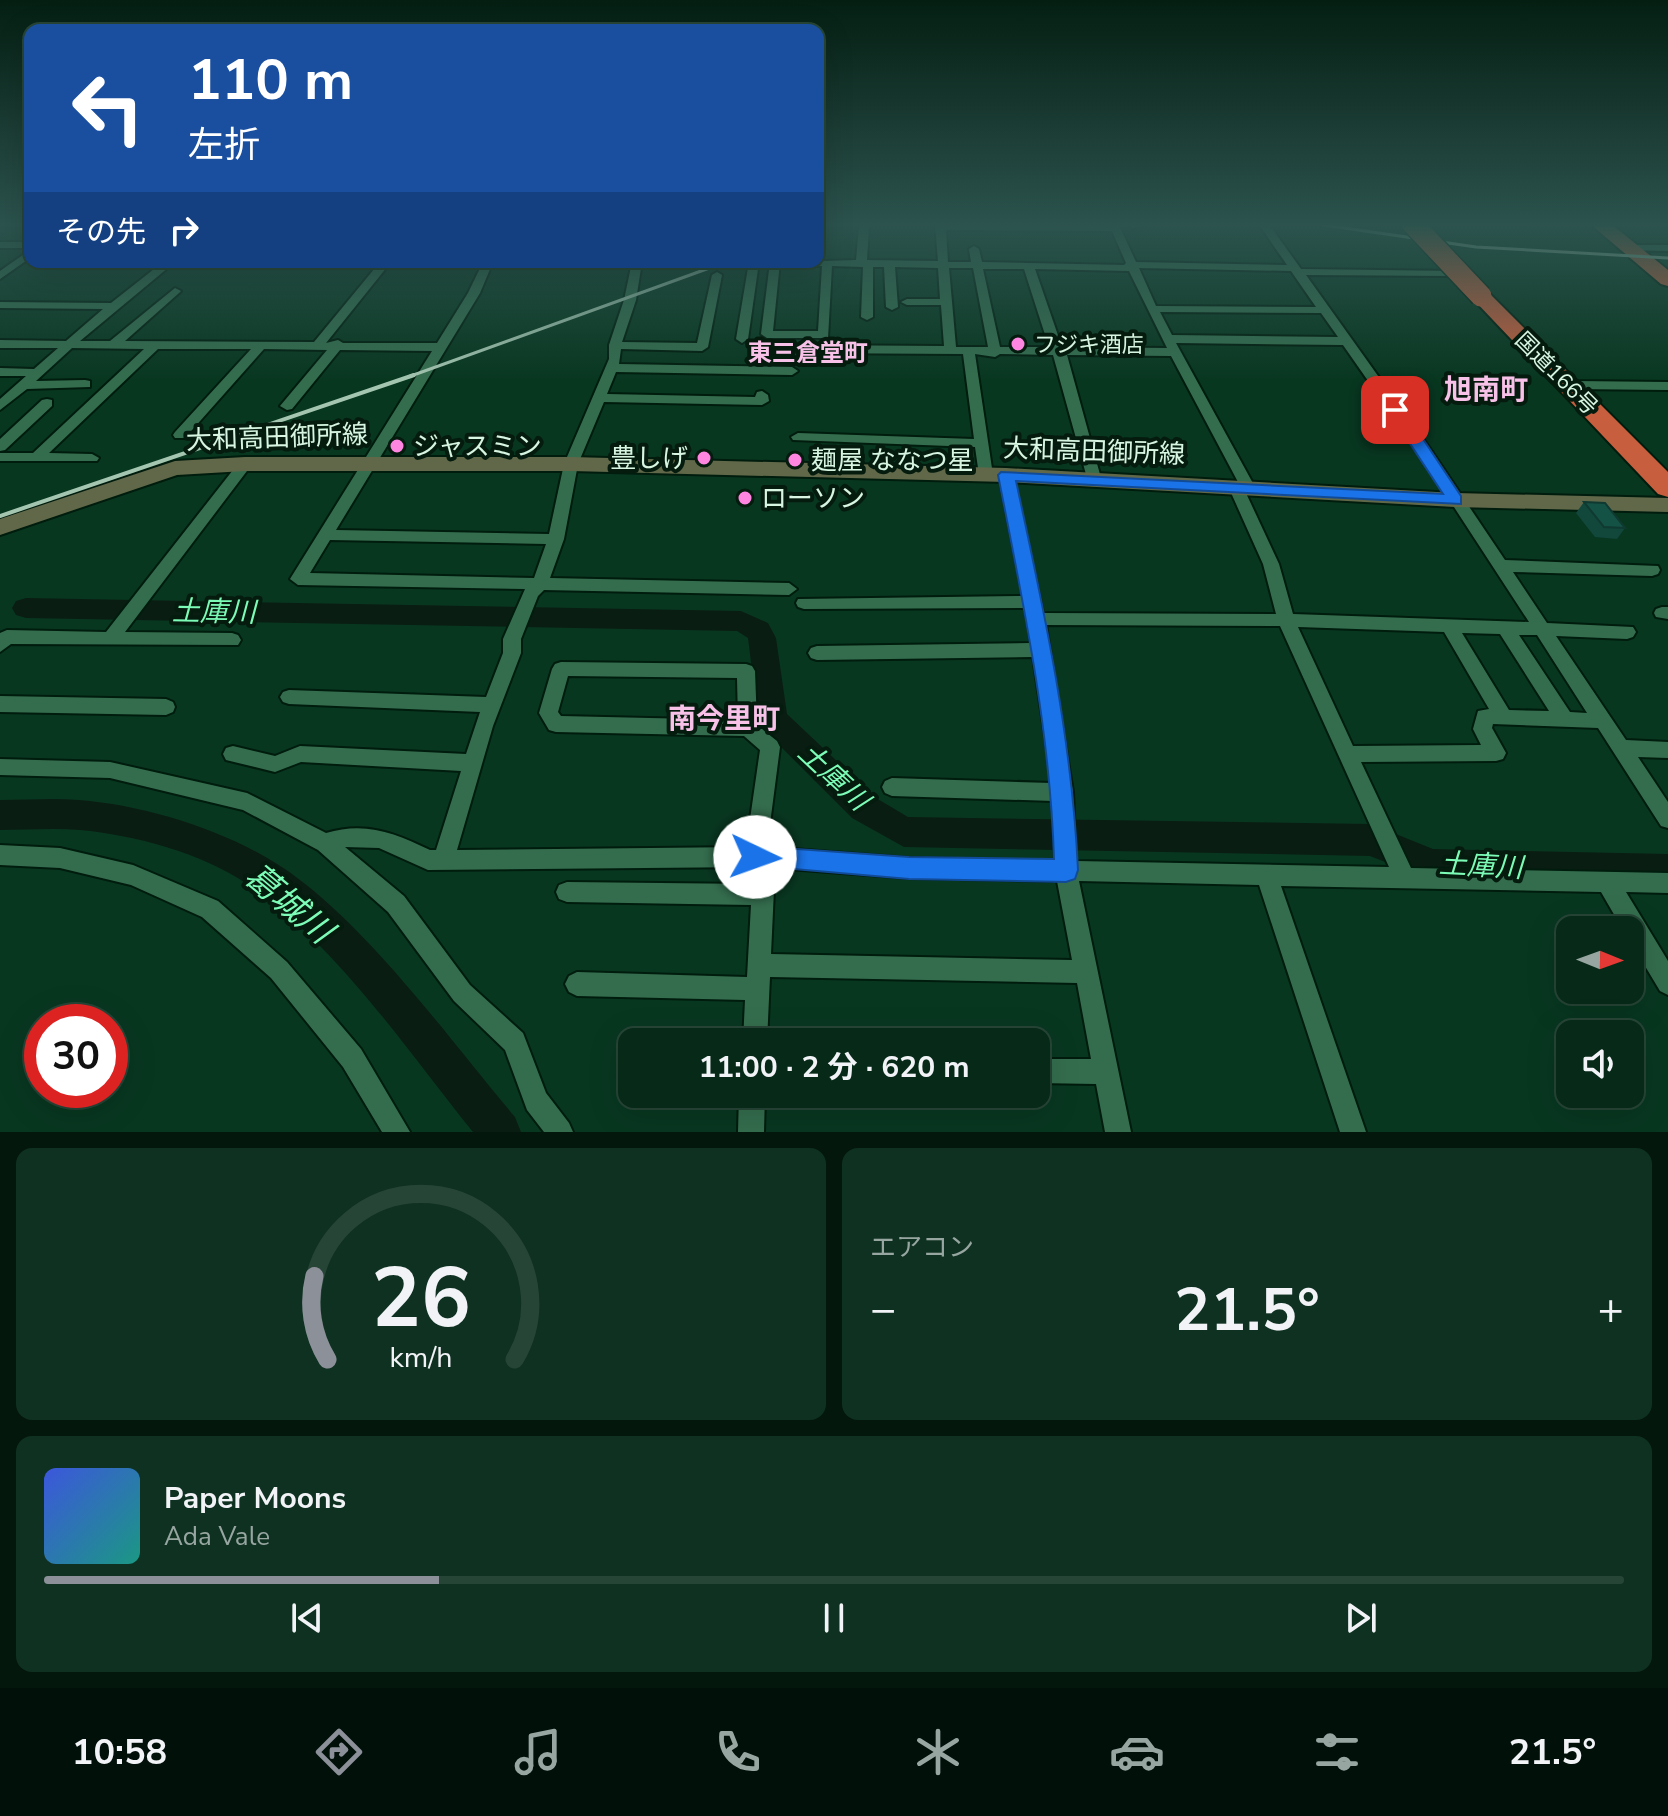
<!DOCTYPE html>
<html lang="ja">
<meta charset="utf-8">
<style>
body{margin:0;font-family:"Nunito Sans","Noto Sans JP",sans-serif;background:#0f3121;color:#f1f3f6;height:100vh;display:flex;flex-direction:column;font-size:30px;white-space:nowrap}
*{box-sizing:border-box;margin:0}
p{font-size:26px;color:#98a6a2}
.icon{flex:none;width:44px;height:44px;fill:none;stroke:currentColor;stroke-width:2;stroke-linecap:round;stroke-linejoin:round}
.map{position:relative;height:1132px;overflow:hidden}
.details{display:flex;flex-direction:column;gap:16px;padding:16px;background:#03170d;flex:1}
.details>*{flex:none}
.banner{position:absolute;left:24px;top:24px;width:800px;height:244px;border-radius:16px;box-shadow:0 8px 32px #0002,0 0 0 2px #274537;background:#1a4fa0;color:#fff;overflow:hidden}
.needle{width:52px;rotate:91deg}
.tools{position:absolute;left:1556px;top:916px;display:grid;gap:16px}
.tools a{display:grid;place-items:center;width:88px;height:88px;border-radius:16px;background:#062918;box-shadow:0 8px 32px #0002,0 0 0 2px #274537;font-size:40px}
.speed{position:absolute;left:24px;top:1004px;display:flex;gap:16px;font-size:40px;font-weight:700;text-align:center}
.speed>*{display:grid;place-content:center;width:104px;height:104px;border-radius:50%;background:#062918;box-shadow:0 8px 32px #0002,0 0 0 2px #274537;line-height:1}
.speed .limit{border:12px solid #d22;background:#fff;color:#111}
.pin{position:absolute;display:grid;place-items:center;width:68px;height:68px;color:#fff;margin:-34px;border-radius:16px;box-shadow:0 4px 12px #0006}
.me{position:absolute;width:88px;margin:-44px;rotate:93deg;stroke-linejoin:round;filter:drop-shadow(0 0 6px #0008)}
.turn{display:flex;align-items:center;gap:28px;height:168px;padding:0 32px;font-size:36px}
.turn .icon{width:104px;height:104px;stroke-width:2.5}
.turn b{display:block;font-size:56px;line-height:68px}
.then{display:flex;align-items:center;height:76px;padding:0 32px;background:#0003;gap:16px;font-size:30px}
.big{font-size:60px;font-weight:700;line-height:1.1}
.details .card{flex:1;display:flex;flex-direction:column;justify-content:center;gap:12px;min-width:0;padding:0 28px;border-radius:16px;background:#0f3121}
.details .dial{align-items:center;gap:0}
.dial svg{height:208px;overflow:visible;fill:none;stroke:#274537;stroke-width:7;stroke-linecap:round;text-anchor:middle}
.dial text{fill:#f1f3f6;stroke:none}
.song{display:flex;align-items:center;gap:24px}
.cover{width:96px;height:96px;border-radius:12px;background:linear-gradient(135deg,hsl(230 70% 55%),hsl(170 70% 35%))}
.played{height:8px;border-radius:4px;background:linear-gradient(90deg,#8c9099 25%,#274537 25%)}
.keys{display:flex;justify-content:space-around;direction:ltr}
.heat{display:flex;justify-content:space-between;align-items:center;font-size:44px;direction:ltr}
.details .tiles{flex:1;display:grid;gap:16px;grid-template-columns:1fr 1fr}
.card:last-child{grid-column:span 2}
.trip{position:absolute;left:618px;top:1028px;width:432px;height:80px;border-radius:16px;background:#062918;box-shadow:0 8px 32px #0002,0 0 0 2px #274537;font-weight:700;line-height:80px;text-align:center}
.tabs{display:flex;height:128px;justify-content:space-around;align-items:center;background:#02100a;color:#98a6a2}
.tabs .icon{width:56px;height:56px}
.tabs .selected{color:#8c9099}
.tabs b{font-size:36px;color:#f1f3f6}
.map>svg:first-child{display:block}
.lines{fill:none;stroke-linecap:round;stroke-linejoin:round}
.river{fill:#0a1d12;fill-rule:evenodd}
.street-casing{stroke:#001c0d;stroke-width:4}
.secondary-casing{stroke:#001c0d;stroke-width:4}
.highway-casing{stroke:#001c0d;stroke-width:4}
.street{fill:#346d4e;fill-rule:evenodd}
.secondary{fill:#606849;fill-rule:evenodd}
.highway{fill:#c75e3e;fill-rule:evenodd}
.rail-far1{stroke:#a4c6b1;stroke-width:3}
.rail{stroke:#a4c6b1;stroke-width:4}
.highway-bridge-casing{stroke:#001c0d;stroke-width:24;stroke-linecap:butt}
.highway-bridge{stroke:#c75e3e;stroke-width:21}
.wall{fill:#12473c}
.building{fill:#155246;stroke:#0f3931;stroke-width:2}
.route{fill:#1a73e8;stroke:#114b97;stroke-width:2}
.poi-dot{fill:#fe85e0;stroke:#041b0e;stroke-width:3}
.labels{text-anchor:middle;stroke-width:8;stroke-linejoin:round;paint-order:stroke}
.far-poi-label{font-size:22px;fill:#d7f5e1;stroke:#041b0e;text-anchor:start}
.far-street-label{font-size:22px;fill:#d7f5e1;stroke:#041b0e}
.far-neighbourhood-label{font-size:24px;font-weight:bold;fill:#f8c1e8;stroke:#041b0e}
.street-label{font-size:26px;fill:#d7f5e1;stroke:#041b0e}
.poi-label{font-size:26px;fill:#d7f5e1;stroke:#041b0e;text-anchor:start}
.neighbourhood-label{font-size:28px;font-weight:bold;fill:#f8c1e8;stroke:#041b0e}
.water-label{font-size:28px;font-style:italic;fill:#7cfcb6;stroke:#041b0e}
.near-water-label{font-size:34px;font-style:italic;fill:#7cfcb6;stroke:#041b0e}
</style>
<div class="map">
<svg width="1668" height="1132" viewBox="0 0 1668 1132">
<rect width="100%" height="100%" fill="#083720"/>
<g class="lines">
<path class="river" d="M26 598 741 611 768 623 776 638 787 714 876 798 908 817 1371 824 1433 849 1668 854V886L1433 881 1370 856 904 847 852 818 762 728 758 719 748 638 737 631 26 618 16 615 12 608 16 601Z
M0 800C26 800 53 798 79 800 142 805 215 827 269 859 357 910 448 1038 515 1117L521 1132H473C404 1047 339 947 247 884 202 853 134 835 80 830 54 828 26 830 0 830Z"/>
<g class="street-casing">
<path id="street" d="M935 223H1118L1136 262 1287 265 1258 223H1268L1301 269 1456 271 1457 273 1452 276 1306 275 1433 453 1505 560 1658 566 1660 570 1658 574 1652 576 1513 572 1547 623 1633 627 1636 632 1633 637 1627 639 1556 636 1626 740 1668 742V758L1638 757 1668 802V828L1661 826 1598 728 1493 724 1492 728 1506 753 1503 759 1496 761 1361 762 1411 868 1668 873V893L1626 892 1668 961V995L1660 991 1630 941V930H1623L1601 892 1281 886 1366 1132H1340L1259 885 1079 881 1131 1132H1105L1096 1084 1036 1083V1059H1091L1077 983 770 977 767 1042H743L745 1000 577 996 569 992 565 984 569 976 577 972 747 977 751 905 567 902 559 899 556 892 559 885 567 882 753 884 754 867 428 870 379 848 345 847 404 896 470 985 523 1033 546 1093 569 1123 573 1132H544L527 1110 505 1050 454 1001 388 912 318 850 243 810 110 778 0 775V759L110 762 247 793 326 833C365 821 395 833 430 850H436L461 771 301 762 275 772 226 760 223 754 226 748 233 746 275 756 300 746 466 754 480 712 289 704 283 702 280 697 283 692 289 690 486 697 503 653V639L525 589 298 585 290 579 432 351 340 350 292 409 287 410 280 406 327 350 264 349 185 438H175L173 435 175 432 251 349H158L49 453 92 454 99 458 97 461H0V453H33L144 349 72 348 36 381 85 380 90 381V387L27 389 0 410V399L26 376H0V368L34 369 58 348H0V340L66 341 103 309 0 308V302L111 303 163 262H175L80 341H110L175 288 181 291 179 293 125 341 314 342 380 262H391L326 343 338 340 343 343H437L468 293 483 262H493L480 293 336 530 549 534 564 464 609 359V345L624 300 632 262H642L636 300 622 342 697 343 712 275 717 272 722 275 708 347 702 351 621 349 619 364 792 367 798 371 792 375 616 372 607 394 755 397 757 392 762 391 768 395 769 401 762 405 604 402 578 464 564 539 550 578 789 583 797 589 789 595 544 590 538 596 521 639V653L493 726 457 850 746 847 760 750 744 736 556 732 549 730 539 713 552 669 555 664 561 662 746 664 752 666 755 671 757 725 777 741 780 747 767 847 909 858 1055 861 1053 801 892 796 885 793 882 787 885 781 892 778 1052 783 1033 657 817 660 811 658 808 653 811 648 817 646 1031 643 1025 608 804 609 798 607 796 603 798 599 1023 596 999 475 1006 470 1013 475 1043 613 1276 614 1263 564 1228 486 1230 483 1238 482 1171 356 1067 355 1101 478 1094 483 1087 478 1053 355 1000 354 995 357 975 354 993 475 991 478 986 480 979 475 975 447 793 440 791 437 798 433 974 439 963 354 798 353 792 349 798 345 944 346 941 305H907L901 302 907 299H940L938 268 895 267 898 307 892 310 886 307 884 267H873V317L867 320 861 317 863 267 832 266 828 338H767L761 334 770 262H780L773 331H818L822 266 797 265 792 262 856 260 859 227 864 224 869 227 867 260 938 261ZM946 230 1112 231 1126 263 1124 265 982 262 979 249 974 246 969 249 971 262H948ZM949 268H973L988 347H956ZM1139 268 1291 271 1316 307 1156 306ZM983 269H1024L1049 347H1000ZM1035 269 1129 271 1167 348 1062 347ZM1160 312 1321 313 1338 337 1172 335ZM1176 343 1343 345 1422 458 1529 622 1293 614 1279 564 1245 491 1253 490 1255 487ZM330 540 546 544 534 578 310 573ZM1046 625 1280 626 1389 867 1076 861 1073 792ZM1298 627 1444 632 1489 709 1478 711 1473 729 1481 745 1353 746ZM1462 633 1500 634 1549 711 1509 710ZM1519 635H1537L1587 713 1570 712ZM568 676 737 678 738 720 561 716 558 712ZM775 868 909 878 1057 881 1072 960 771 954Z
M1130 223H1140L1141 226 1132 228Z
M0 242H30V248H0Z
M1629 245H1668V251L1625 250V246Z
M30 250V258L0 279V271Z
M749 262H759L748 339 742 343 736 339Z
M1563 376 1575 381 1668 382V390L1572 389 1557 380Z
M47 399 52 400V406L5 450 0 451V439L42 400Z
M245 460 252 464 250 467 125 632 232 633 238 635 241 640 238 645 11 644 0 652V633L7 630 106 632 240 461Z
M1662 607H1668V619L1656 617 1654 613 1656 609Z
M0 696 166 699 173 702 175 707 173 712 166 715 0 712Z
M0 845 60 848 133 865 218 901 287 962 361 1049 410 1132H382L343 1067 271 978 202 917 131 885 60 868 0 865Z
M739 1094H765L764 1132H738Z"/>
</g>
<g class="secondary-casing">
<path id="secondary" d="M245 457H571L1006 468 1455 493 1668 498V512L1455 507 1006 482 571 471H245L177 475 0 535V519L175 461Z"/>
</g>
<g class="highway-casing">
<path id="highway" d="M1589 223H1610L1668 270V286L1661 284Z
M1481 290 1488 292 1668 472V497L1658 494 1474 300 1470 296 1474 292Z"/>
</g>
<use href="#street" class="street"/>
<use href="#secondary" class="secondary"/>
<use href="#highway" class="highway"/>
<path class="rail-far1" d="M1310 223 1476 247 1668 258
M408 377 726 262"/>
<path class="rail" d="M0 516 414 375"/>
<g class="highway-bridge-casing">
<path id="highway-bridge" d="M1412 223 1481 296"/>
</g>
<use href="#highway-bridge" class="highway-bridge"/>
</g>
<path class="wall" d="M1584 502 1625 528 1617 539 1595 537 1576 513Z"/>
<path class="building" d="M1584 502 1605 503 1625 528 1604 527Z"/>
<linearGradient id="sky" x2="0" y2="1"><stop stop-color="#041e12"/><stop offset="0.59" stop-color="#2c534e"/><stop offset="1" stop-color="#2c534e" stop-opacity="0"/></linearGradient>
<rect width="1668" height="381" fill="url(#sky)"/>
<path class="route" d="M1395 405 1401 406 1461 496V504L1016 481C1044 610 1072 738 1078 870L1075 879 1066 882 909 879 747 865 743 857 747 849 755 846 909 857 1054 859C1050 729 1023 602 998 475L1001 472 1443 494 1388 410Z"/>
<g class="poi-dot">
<circle cx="1018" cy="344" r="8"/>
<circle cx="397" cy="446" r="8"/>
<circle cx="704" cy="458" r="8"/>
<circle cx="795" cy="460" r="8"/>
<circle cx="745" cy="498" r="8"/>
</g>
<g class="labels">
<g class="far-poi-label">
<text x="1034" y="352">フジキ酒店</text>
</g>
<g class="far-street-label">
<text transform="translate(1557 373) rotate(45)" y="8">国道166号</text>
</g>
<g class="far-neighbourhood-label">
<text x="808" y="361">東三倉堂町</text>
</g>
<g class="street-label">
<text transform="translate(277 437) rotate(-2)" y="9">大和高田御所線</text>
<text transform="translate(1094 451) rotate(2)" y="9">大和高田御所線</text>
</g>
<g class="poi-label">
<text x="413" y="455">ジャスミン</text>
<text x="688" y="467" text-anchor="end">豊しげ</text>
<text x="811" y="469">麺屋 ななつ星</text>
<text x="761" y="507">ローソン</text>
</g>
<g class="neighbourhood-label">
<text x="1486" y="399">旭南町</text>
<text x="724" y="728">南今里町</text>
</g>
<g class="water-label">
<text transform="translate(214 611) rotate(1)" y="10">土庫川</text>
<text transform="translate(834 776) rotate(43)" y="10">土庫川</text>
<text transform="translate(1481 865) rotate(3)" y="10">土庫川</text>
</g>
<g class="near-water-label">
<text transform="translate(289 903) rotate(40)" y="12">葛城川</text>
</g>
</g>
</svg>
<div class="tools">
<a><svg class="needle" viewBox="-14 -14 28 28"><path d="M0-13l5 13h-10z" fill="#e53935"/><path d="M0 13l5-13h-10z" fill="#98a6a2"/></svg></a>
<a><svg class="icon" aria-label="sound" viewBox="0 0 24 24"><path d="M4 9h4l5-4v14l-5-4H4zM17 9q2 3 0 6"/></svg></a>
</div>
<div class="speed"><div class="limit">30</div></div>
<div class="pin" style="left:1395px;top:410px;background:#d93025"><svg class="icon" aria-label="arrive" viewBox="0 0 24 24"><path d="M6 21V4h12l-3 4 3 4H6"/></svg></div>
<svg class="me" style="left:755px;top:857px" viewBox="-20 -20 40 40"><circle r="19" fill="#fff"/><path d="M0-13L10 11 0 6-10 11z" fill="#1a73e8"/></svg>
<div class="trip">11:00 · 2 分 · 620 m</div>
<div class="banner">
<div class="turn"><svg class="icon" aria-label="left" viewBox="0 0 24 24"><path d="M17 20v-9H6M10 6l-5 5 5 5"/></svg><div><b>110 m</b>左折</div></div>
<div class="then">その先<svg class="icon" aria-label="right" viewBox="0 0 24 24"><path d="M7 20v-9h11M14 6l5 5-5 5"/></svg></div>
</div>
</div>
<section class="details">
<div class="tiles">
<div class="card dial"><svg viewBox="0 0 100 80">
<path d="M14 69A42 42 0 1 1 86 69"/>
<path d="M14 69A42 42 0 0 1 9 37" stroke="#8c9099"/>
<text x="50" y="56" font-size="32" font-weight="700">26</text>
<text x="50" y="72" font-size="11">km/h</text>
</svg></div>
<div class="card"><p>エアコン</p>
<div class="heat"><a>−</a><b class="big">21.5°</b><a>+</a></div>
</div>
<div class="card">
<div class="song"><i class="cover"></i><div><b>Paper Moons</b><p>Ada Vale</p></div></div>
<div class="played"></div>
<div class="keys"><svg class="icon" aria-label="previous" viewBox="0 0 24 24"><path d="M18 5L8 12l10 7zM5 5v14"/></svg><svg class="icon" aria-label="pause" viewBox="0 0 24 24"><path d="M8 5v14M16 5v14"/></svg><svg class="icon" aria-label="next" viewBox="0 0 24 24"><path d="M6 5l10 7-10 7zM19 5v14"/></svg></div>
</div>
</div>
</section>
<nav class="tabs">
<b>10:58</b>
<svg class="icon selected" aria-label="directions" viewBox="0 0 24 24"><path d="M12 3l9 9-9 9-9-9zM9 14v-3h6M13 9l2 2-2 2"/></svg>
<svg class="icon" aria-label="music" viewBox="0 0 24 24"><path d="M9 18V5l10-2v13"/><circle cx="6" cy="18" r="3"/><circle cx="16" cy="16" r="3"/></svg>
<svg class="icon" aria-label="phone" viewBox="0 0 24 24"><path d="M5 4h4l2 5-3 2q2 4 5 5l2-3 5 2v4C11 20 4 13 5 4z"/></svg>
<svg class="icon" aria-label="climate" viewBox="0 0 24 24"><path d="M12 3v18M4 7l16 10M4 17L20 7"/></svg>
<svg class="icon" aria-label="car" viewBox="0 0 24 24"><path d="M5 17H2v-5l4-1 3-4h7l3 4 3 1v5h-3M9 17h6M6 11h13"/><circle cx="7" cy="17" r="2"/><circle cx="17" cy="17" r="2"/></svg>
<svg class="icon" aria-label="filters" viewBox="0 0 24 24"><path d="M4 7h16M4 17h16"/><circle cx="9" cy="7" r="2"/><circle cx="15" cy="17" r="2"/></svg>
<b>21.5°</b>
</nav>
